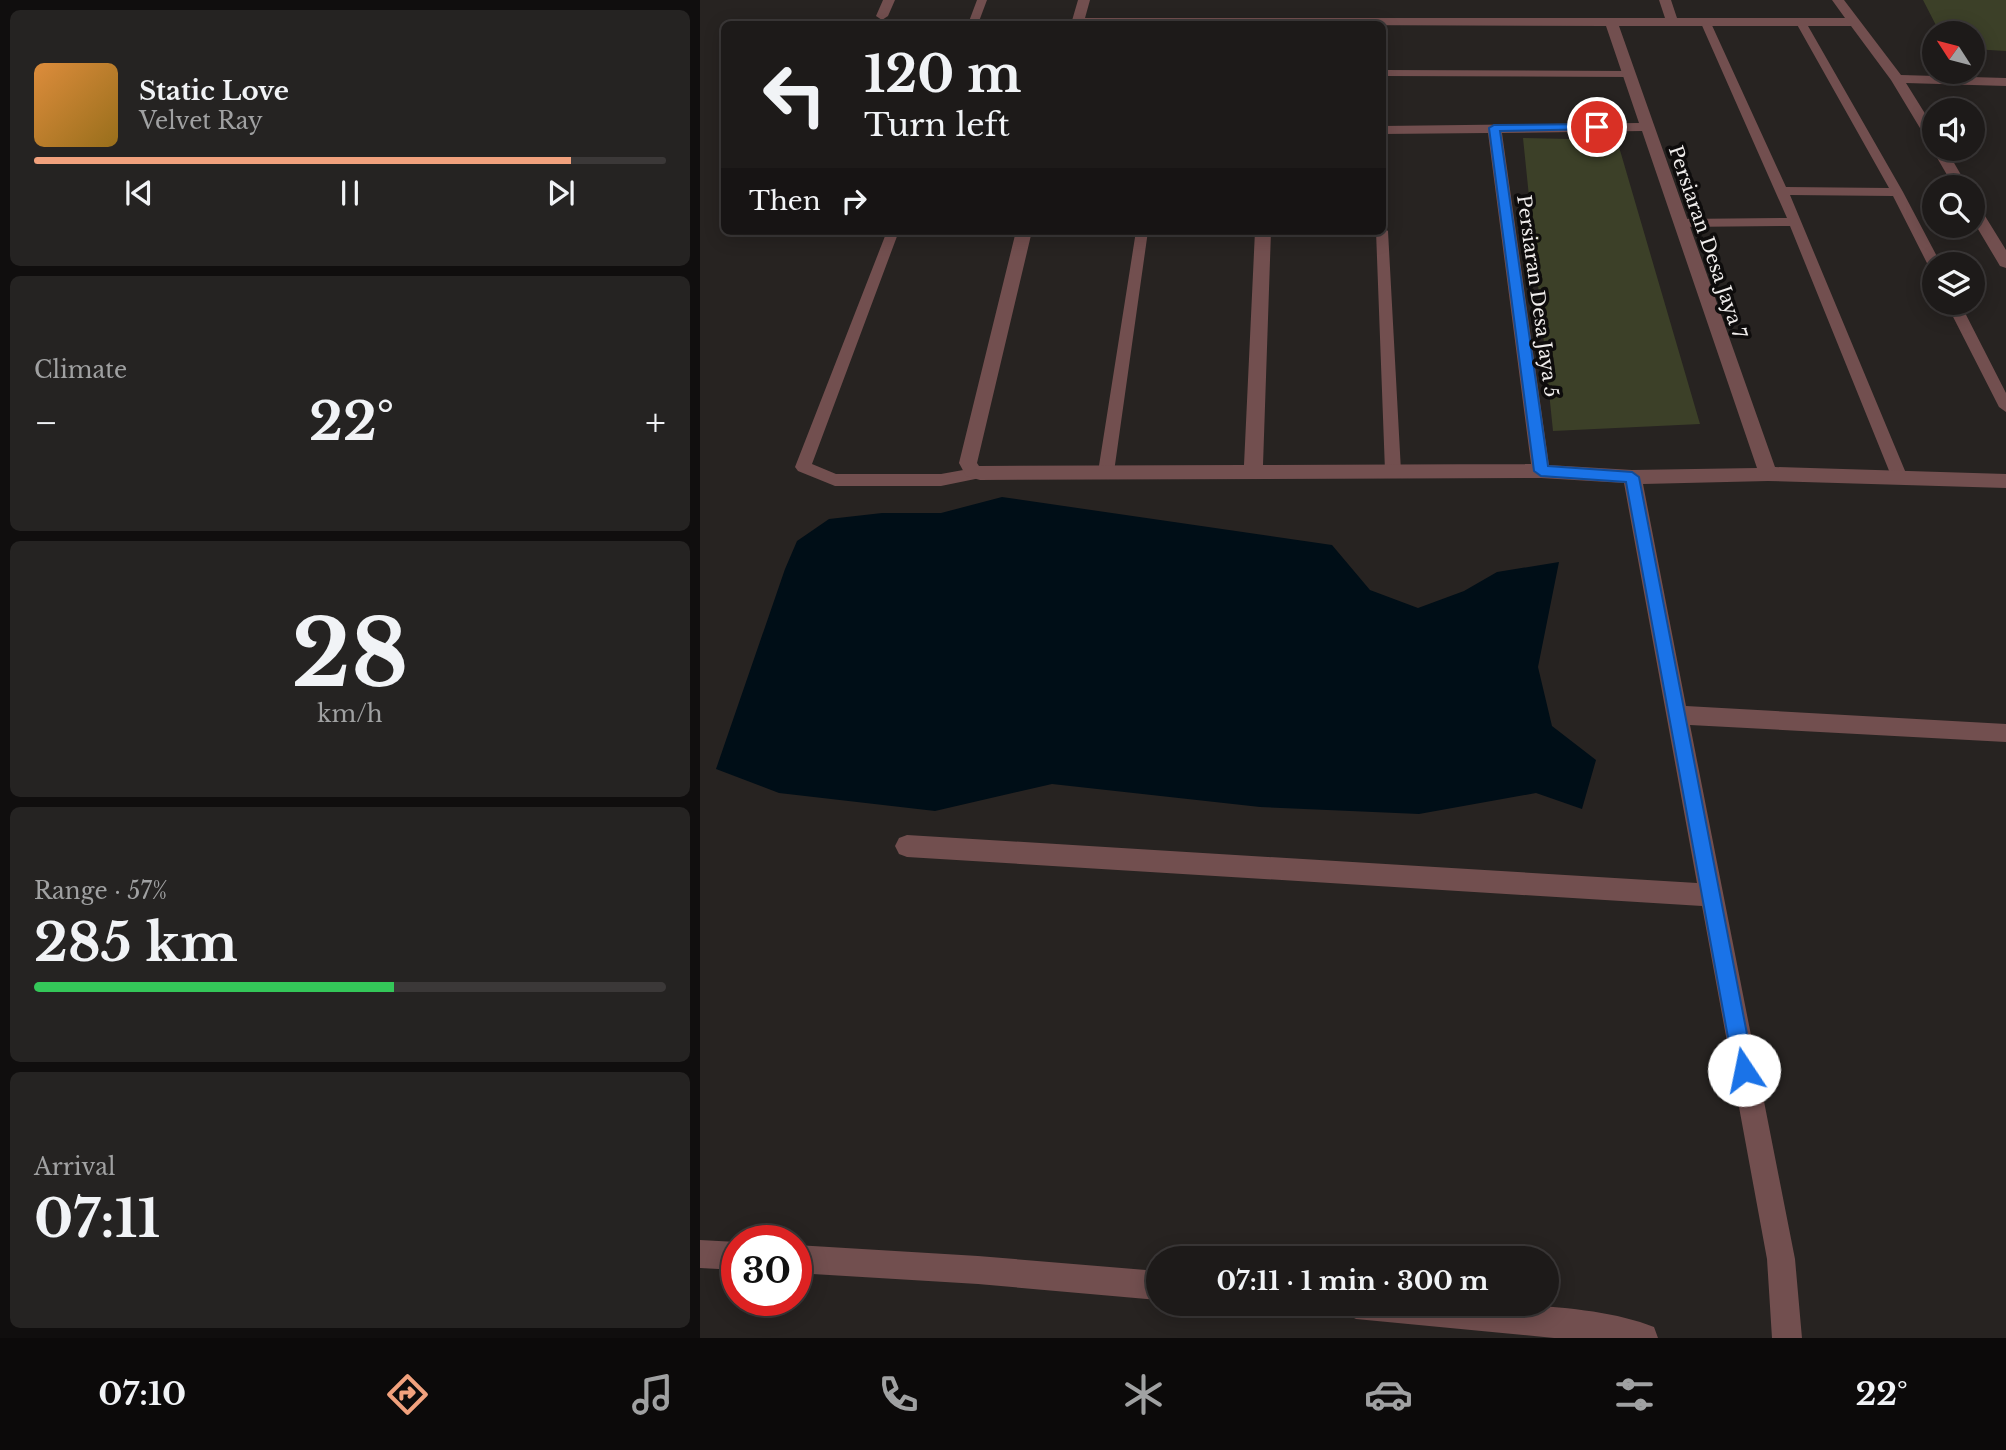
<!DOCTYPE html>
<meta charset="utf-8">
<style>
body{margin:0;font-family:"Libre Baskerville",serif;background:#252322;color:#f1f3f6;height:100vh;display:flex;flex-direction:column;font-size:26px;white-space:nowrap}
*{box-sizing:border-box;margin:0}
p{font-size:23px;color:#a0a1a2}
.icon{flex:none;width:38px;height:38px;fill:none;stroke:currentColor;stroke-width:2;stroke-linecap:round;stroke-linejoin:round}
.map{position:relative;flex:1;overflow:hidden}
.side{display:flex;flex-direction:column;gap:10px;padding:10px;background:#100e0e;width:700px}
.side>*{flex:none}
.hud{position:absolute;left:21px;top:21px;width:665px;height:214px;border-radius:10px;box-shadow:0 4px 18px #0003,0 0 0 2px #3b3838;background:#1d1a19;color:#f1f3f6;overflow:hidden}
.needle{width:46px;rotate:306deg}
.fabs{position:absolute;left:1222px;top:21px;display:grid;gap:14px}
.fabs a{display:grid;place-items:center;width:63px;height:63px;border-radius:50%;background:#1d1a19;box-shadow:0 4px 18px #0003,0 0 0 2px #3b3838;font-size:35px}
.speed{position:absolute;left:21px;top:1225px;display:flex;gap:14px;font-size:35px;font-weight:700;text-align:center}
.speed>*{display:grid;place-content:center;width:91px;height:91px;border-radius:50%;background:#1d1a19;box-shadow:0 4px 18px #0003,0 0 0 2px #3b3838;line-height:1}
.speed .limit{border:10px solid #d22;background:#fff;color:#111}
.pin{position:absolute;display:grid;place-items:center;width:60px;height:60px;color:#fff;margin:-30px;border:4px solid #fff;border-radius:50%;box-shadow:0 2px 7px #0007}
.me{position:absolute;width:77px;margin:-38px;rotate:349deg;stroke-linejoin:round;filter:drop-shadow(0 0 5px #0008)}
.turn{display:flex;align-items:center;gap:24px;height:147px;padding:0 28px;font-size:32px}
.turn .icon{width:91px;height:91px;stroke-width:2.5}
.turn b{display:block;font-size:49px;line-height:60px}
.then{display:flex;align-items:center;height:66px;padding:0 28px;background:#0003;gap:14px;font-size:26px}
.big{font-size:52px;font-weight:700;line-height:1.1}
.side .widget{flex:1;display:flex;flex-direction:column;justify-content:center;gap:10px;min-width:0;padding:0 24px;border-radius:10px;background:#252322}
.side .dial{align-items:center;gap:0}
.dial b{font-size:91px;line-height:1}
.song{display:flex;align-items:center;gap:21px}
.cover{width:84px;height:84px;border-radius:10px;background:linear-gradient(135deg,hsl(30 70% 55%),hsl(40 70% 35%))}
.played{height:7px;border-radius:4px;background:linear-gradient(90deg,#f1a17d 85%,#3b3838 85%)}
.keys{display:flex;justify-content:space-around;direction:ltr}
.heat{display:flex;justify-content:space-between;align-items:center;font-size:38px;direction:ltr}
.charge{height:10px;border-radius:5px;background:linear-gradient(90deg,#34c759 57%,#3b3838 0)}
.trip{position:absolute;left:446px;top:1246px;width:413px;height:70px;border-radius:35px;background:#1d1a19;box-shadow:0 4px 18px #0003,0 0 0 2px #3b3838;font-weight:700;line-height:70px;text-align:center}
.tabs{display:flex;height:112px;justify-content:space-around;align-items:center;background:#0c0a0a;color:#a0a1a2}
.tabs .icon{width:49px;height:49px}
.tabs .current{color:#f1a17d}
.tabs b{font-size:32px;color:#f1f3f6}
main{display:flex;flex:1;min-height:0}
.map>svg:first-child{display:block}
.green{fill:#3c4028}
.water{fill:#000e17}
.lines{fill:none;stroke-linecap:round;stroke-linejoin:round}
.lane{fill:#724f4f;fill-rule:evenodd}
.street{fill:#724f4f;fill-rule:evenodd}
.route{fill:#1a73e8;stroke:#114b97;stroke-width:2}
.labels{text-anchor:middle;stroke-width:7;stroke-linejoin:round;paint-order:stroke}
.far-street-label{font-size:19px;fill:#f0edec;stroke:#0e0c0c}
</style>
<main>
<section class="side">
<div class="widget">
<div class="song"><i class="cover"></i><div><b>Static Love</b><p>Velvet Ray</p></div></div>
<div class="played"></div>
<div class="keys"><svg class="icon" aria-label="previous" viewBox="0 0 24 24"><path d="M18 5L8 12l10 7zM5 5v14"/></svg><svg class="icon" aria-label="pause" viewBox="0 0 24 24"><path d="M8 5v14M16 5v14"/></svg><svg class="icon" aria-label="next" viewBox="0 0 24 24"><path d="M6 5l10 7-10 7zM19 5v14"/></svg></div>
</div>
<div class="widget"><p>Climate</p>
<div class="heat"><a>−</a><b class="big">22°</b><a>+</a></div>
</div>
<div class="widget dial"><b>28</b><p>km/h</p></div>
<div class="widget"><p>Range · 57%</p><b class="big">285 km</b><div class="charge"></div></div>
<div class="widget"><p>Arrival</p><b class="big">07:11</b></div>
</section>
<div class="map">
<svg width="1306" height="1338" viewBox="0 0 1306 1338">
<rect width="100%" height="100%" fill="#272321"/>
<path class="green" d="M1223 0H1306V51L1272 49V33H1240Z
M823 138 917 140 1000 424 853 431Z"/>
<path class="water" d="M302 497 632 545 670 590 718 608 764 591 797 572 859 562 838 667 852 726 896 760 882 809 836 793 719 814 560 807 352 784 235 811 79 793 16 769 85 569 97 541 129 519 182 513H241Z"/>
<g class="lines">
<path class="lane" d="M277 0H287L278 24H268Z
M1005 18 1010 21 1086 187 1189 188 1095 21 1104 19 1203 192 1241 264H1234V268L1229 267 1193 196 1090 195 1208 478 1205 482H1195L1192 478 1090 226 981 227 975 223 981 219 1087 218 1000 21Z
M682 70 929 71 935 74 929 77 682 76Z
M682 227 688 231 701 471 693 477 685 471 676 231H682Z
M187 231H199L112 464 136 474H241L280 467 285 469 288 473 285 477 241 486H135L98 471 95 467Z
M436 231H448L414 472 406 478 398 472Z
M1246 303H1260L1306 393V412L1299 407Z"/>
<path class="street" d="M183 0H195L188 16 182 20 176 16Z
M378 0H390L385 18H965L959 0H971L977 18H1145L1132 0H1144L1201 75 1306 78V86L1206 83 1234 128V144L1229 143 1191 80 1151 26H919L1075 467 1306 474V488L1068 481 943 484 986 706 1306 724V742L990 725 1095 1259 1102 1338H1072L1067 1259 1002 906 207 857 199 854 195 846 199 838 207 835 997 883 924 483 841 478 280 480 266 476 259 463 316 231H332L277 463 279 466 544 465 555 231H571L563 465 831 464 788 133 682 134V126L939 123 906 26 371 24ZM942 131 1057 468 932 470 849 465 802 133Z
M1234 146V149H1246L1268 187H1254L1232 149Z
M1272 202 1277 203 1306 250V268L1300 266 1272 219Z
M0 1240 37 1242V1270L0 1268Z
M96 1245 278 1256 458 1271V1300L278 1284 96 1273Z
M641 1304C672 1303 703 1304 733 1304 798 1304 894 1303 954 1327L958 1338H854L656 1319 646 1314Z"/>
</g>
<path class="route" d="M897 124 900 125V129L800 131 848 466 932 472 939 477 1054 1070 1051 1077 1044 1080 1037 1077 1034 1070 926 482 841 476 834 471 789 128 794 125Z"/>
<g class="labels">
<g class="far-street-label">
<text transform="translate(1008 242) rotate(71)" y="7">Persiaran Desa Jaya 7</text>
<text transform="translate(838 296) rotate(82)" y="7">Persiaran Desa Jaya 5</text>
</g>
</g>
</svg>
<div class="fabs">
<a><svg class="needle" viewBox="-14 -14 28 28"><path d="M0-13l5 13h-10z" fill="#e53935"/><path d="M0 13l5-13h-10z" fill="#a0a1a2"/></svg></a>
<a><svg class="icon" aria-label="sound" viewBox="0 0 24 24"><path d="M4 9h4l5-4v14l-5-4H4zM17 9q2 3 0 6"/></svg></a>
<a><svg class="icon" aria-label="search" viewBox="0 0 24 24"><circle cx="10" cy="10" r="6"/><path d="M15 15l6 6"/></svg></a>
<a><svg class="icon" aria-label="layers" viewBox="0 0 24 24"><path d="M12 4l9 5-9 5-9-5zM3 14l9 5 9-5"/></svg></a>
</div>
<div class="speed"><div class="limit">30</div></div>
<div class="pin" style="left:897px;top:127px;background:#d93025"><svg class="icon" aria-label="arrive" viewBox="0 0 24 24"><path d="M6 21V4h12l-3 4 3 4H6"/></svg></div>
<svg class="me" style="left:1044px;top:1070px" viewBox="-20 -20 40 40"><circle r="19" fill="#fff"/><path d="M0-13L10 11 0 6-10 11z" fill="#1a73e8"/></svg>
<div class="trip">07:11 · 1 min · 300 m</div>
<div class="hud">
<div class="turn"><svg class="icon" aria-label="left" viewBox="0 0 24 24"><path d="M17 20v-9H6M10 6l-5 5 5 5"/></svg><div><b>120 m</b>Turn left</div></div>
<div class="then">Then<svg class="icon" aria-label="right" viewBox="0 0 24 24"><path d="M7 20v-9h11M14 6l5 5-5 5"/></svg></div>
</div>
</div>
</main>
<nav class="tabs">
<b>07:10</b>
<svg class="icon current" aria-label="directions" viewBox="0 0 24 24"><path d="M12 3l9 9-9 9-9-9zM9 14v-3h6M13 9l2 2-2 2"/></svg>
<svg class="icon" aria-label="music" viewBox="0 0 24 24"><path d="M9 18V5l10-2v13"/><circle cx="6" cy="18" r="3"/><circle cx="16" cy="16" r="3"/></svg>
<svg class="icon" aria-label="phone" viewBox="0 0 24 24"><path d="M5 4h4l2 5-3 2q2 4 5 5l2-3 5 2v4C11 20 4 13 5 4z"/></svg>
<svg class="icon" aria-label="climate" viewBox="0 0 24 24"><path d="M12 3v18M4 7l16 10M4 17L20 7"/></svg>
<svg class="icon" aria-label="car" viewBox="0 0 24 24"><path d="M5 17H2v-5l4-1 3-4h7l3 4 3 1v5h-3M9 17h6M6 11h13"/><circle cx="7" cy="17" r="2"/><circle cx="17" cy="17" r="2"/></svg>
<svg class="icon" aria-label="filters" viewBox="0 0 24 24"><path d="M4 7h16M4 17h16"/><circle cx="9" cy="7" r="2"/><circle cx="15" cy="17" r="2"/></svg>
<b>22°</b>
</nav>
